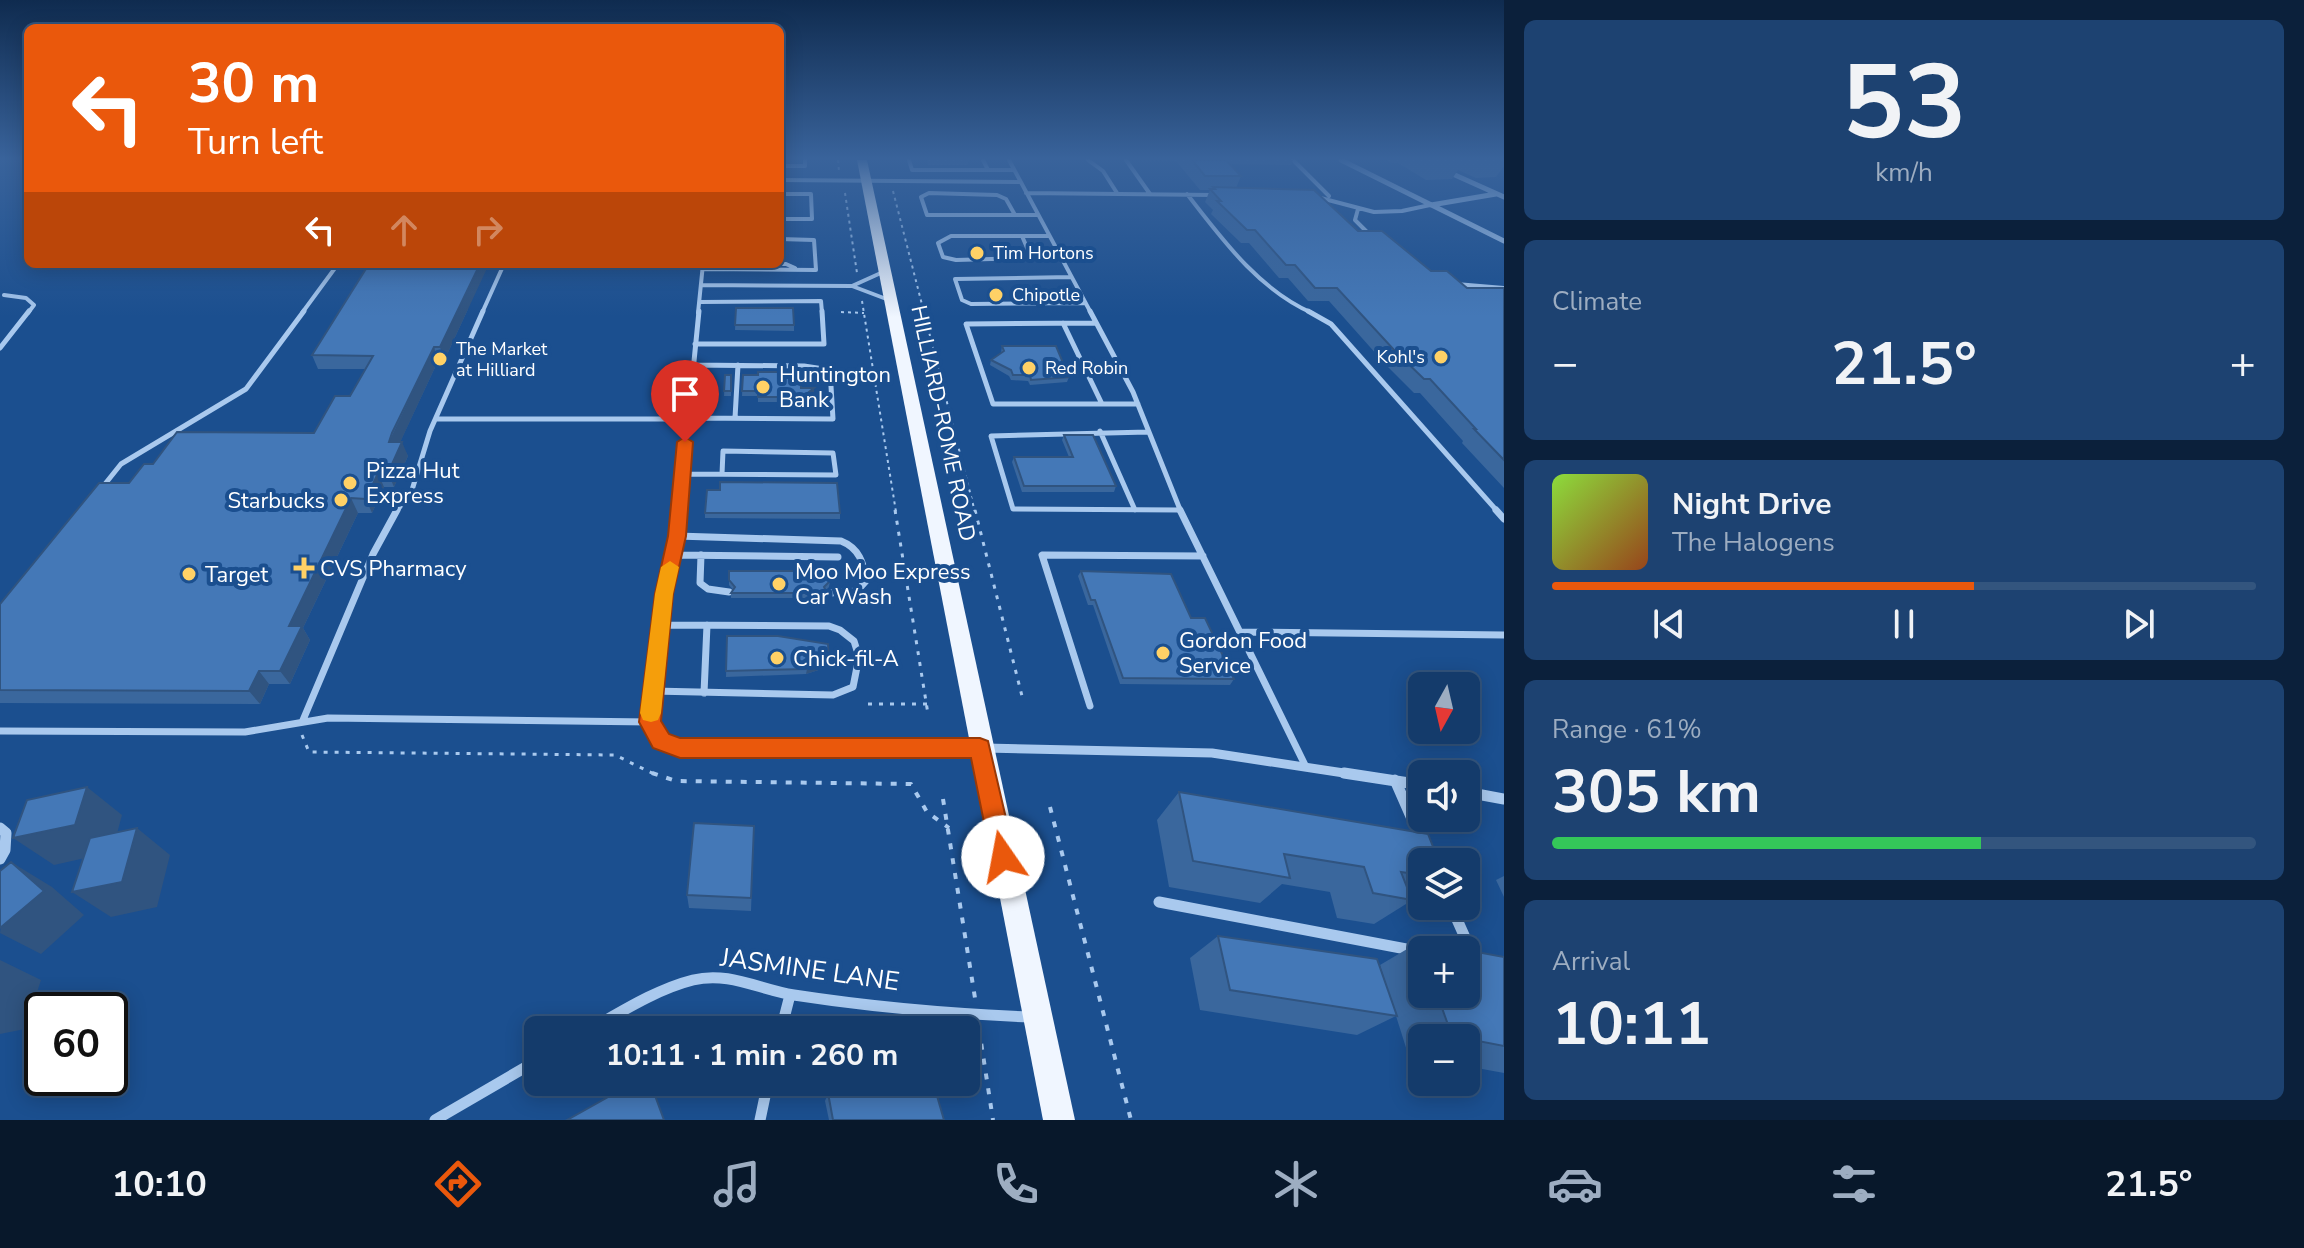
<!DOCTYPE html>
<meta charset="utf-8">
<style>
body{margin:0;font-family:"Nunito Sans",sans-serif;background:#1d4271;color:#f1f3f6;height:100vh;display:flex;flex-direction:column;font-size:30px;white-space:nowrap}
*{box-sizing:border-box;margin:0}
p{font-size:26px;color:#9dadc1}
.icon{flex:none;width:44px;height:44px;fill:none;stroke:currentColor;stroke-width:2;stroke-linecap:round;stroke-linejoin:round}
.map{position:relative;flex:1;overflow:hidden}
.sheet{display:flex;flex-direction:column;gap:20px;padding:20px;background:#0b203b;width:800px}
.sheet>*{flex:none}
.hud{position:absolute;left:24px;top:24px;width:760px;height:244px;border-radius:12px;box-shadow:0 4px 20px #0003,0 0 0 2px #33557e;background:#ea580c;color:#fff;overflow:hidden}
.needle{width:52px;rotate:188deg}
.tools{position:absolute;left:1408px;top:672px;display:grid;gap:16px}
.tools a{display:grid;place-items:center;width:72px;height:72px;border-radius:12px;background:#143b6b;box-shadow:0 4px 20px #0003,0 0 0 2px #33557e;font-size:40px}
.speed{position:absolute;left:24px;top:992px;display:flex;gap:16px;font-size:40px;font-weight:700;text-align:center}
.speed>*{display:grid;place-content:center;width:104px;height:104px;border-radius:50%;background:#143b6b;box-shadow:0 4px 20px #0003,0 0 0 2px #33557e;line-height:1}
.speed .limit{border:4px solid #111;border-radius:12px;background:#fff;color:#111}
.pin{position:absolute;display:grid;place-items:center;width:68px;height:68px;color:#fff;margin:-82px -34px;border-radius:50% 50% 50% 0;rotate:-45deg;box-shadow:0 0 8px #0007}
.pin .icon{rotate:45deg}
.me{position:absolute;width:88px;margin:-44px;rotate:348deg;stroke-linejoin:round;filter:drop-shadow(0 0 6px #0008)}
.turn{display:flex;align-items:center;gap:28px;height:168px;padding:0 32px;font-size:36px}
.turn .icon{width:104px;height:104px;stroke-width:2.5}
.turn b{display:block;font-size:56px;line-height:68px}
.lanes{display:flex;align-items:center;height:76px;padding:0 32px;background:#0003;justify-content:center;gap:40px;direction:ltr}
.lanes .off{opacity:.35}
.big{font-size:60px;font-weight:700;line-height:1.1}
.sheet .widget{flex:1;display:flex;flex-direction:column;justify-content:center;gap:12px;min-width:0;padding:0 28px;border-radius:12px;background:#1d4271}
.sheet .dial{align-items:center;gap:0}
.dial b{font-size:104px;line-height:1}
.song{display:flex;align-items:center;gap:24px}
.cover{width:96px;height:96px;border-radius:12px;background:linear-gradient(135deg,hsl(90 70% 55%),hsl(20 70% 35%))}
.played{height:8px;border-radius:4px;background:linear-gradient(90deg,#ea580c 60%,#33557e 60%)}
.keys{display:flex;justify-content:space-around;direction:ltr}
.heat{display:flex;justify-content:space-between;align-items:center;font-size:44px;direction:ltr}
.charge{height:12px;border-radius:6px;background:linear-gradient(90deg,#34c759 61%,#33557e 0)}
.trip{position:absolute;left:524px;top:1016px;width:456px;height:80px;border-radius:12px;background:#143b6b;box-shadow:0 4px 20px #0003,0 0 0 2px #33557e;font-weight:700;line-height:80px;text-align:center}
.tab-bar{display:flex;height:128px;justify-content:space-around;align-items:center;background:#08182b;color:#9dadc1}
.tab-bar .icon{width:56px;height:56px}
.tab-bar .active{color:#ea580c}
.tab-bar b{font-size:36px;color:#f1f3f6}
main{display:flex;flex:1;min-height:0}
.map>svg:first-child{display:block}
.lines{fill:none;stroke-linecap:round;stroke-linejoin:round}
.path-far2{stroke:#a9c9ee;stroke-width:2;stroke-dasharray:3 4;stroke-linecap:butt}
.path-far1{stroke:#a9c9ee;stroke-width:3;stroke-dasharray:4 7;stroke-linecap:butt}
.path{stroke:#a9c9ee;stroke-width:4;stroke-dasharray:6 9;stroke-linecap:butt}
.service-far2{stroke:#a9c9ee;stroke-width:4}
.service-far1{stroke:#a9c9ee;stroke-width:5}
.service{stroke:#a9c9ee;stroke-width:7}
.minor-far2{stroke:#a9c9ee;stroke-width:5}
.minor-far1{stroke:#a9c9ee;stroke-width:9}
.minor{stroke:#a9c9ee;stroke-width:11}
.primary{fill:#f0f6ff;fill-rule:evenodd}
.wall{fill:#3a679d}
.shaded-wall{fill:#305480}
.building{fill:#4478b7;stroke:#305480;stroke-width:2}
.route{fill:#ea580c;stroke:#983908;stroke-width:2}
.slow{fill:#f59e0b}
.poi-dot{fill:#ffd166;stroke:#1b4f8f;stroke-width:3}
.labels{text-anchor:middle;stroke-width:8;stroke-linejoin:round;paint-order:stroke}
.far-poi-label{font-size:18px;fill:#fff;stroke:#1b4f8f;text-anchor:start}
.poi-label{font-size:22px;fill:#fff;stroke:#1b4f8f;text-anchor:start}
.street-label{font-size:22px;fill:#fff;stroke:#1b4f8f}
.near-street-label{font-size:26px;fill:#fff;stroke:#1b4f8f}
</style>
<main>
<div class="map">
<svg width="1504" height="1120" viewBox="0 0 1504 1120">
<rect width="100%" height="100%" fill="#1b4f8f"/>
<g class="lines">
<path class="path-far2" d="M838 160 839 171
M893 191 975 512
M845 193 857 273
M862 301 896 512
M841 312 864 313"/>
<path class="path-far1" d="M895 510 928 714
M975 510 1023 700
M868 704H927
M302 735 309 752 615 755 656 775"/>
<path class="path" d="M652 773 676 781 911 784 927 812 949 828
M943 799 975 998
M1050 807 1131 1120
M979 1029 993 1120"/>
<path class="service-far2" d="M909 160 912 170H988L983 160
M1009 160 1091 313
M1088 160 1103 171 1117 193
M1126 160 1150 194
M1293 160 1329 196
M780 166H805V160
M988 170H1014
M780 180 1020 182
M929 193 997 195 1006 199 1015 215H927L921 197Z
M1026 193 1214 195
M780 194H811L812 219H780
M1187 194C1222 239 1258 289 1312 313
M1313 196 1374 212 1402 211 1430 205
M1358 209 1355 220 1370 235
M1015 215H1038
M1022 236 1031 257
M1049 236H951L938 243 943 257 956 260 1060 257
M752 264H786L795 268
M703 269 816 270 814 240 780 239
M1071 277 955 279 962 300 971 304 1085 303
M1456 284 1504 288
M701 285 852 286 889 300
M852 286 883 272
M4 295 26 298 34 305 28 313
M699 302 821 301 822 313
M302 313 338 264
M482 313 504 264
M698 313 703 264"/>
<path class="service-far1" d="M1090 311 1133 392 1181 512
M1308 311 1331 324 1498 512
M1063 323 1102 404
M1096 323 966 324 993 404H1138
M695 344H824L822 311
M0 348 29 311
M687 418 833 419 830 370 804 366 693 365
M735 418 738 365
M436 419H687
M1100 431 1135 510
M1148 432 991 436 1013 509 1180 510
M681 474 836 475 833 453 723 451 722 474
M101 489 121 464 246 389 304 311
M396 512 412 490 430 431 483 311
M679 512 699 311"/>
<path class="service" d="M679 510 664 594 650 722 661 741 680 748H977
M1180 510 1305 765
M1496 510 1504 519
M677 536 841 541C859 548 864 563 866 581L857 591 830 593
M673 555 838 557
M701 555 700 583 708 589 729 592
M1241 632 1504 635
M653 691 833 695 853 687 859 657 854 641 840 630 829 626 661 625
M704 693 707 625
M1090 706 1042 555 1203 556
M303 720 373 554 397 510
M0 731 245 732 328 718 650 722"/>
<path class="minor-far2" d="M1341 160 1504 241
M1446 171 1504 197
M1431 205 1496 194"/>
<path class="minor-far1" d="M985 748 1212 753 1357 775"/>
<path class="minor" d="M1344 773 1422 785
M1395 780 1431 862
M1466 792 1504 799
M0 828 6 833 5 850 0 859
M1159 902 1422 952
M1451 906 1475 960
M589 1030C621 1012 657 989 693 980 729 971 760 990 794 995 872 1007 952 1014 1031 1017
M781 1030 790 995
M435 1120 538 1060
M760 1120 768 1082"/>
<path class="primary" d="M857 160H867L1075 1120H1043Z"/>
</g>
<path class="wall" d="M927 160H969L968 165H928Z
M1133 160H1293L1291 165 1230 164 1241 176 1236 188 1358 231 1431 271 1467 288H1504V488L1462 443 1463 441 1420 393H1414L1386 365 1329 301H1308L1288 278H1279L1249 243H1241L1211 214 1213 210 1205 202 1210 190H1200L1176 161Z
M1386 160H1504V166L1496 177 1476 178 1458 170 1452 179 1426 180 1398 163H1391Z
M736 308 794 325V331L735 330Z
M468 309 444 361H438L400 442 408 456 394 487H384L372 513H358L303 628 310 640 290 684H269L260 704 0 703V604L129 483 314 433 350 396 365 369H318L312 355Z
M1002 346 1069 377 1067 382 1030 385 1028 381 1011 380 1009 376 990 365 991 360 1001 353Z
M725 375H731V396H724Z
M743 375 801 388 814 393 796 408 781 402H758V396H742Z
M1064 435 1116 486 1114 492H1022L1012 462 1014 457H1069L1062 440Z
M705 513H840V519L705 518Z
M729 571 830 581 829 587 826 590 827 593 826 598H731V593L733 590 729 585Z
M1081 571 1191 618 1234 679 1230 685 1120 684 1093 605H1088L1078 576Z
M727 636 828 667 806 674 726 677Z
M1179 792 1422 862V894L1374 924 1337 918 1330 892 1282 884 1260 903 1169 887 1157 820Z
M754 826 751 911 689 908 687 895Z
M1504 876V897L1496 880Z
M1218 936 1388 990 1380 965 1419 942 1422 950V994H1466L1504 957V1073L1466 1066V1038H1422V1057L1408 1054 1396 1016 1357 1035 1200 1010 1190 958Z
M828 1093 944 1120H829L825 1101Z"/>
<path class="shaded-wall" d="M480 264H489L444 361 440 347Z
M434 347 438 361 398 447 389 442Z
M814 388V393L796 408V402Z
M402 442 408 456 394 487 388 473Z
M378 473 384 487 372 513 366 499Z
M351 498 358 513 303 628 310 640 290 684 280 671 289 626Z
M829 661 828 667 806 674 807 669Z
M259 671 269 684 260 704 249 691Z
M87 787 122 815 112 852 54 865 13 838Z
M137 828 170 855 157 907 111 917 72 892Z
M11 862 52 887 84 915 41 954 0 933Z
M0 960 41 980 25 1029 0 1034Z"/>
<path class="building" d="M1192 160H1226L1241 176H1205Z
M1213 187 1314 190 1358 231H1382L1431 271H1447L1467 288H1504V460L1474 429H1476L1430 379H1424L1395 351 1337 288H1315L1295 265H1286L1255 230H1247L1217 201H1221L1210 189H1215Z
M369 264H480L440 347H434L392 433 389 442H402L388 473H378L366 499 351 498 289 626H302L280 671H259L249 691 0 690V604L99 483H129L144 464H153L177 432 314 433 335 396H350L373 356 312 355Z
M736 308H793L794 325H735Z
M1002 346H1056L1069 377 1031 380 1030 375H1013L1011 370 991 360 1004 351Z
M758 372H800L801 388H814L796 402 781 397H758V391H742L743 375H758Z
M725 375H731V391H724Z
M1064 435H1093L1116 486H1024L1014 457H1073Z
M720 482 837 483 840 513H705L707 490H720Z
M729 571H829L830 581 824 587 827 593H731L735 587 729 580Z
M1081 571 1171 574 1191 618H1205L1234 679 1123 678 1095 600H1091Z
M727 636H778L828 644 829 661 807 669 726 671Z
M87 787 75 825 13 838 27 800Z
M1179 792 1428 834 1439 862H1422V875L1401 872 1412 900 1373 893 1364 867 1284 854 1290 878 1193 861Z
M694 823 754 826 751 898 687 895Z
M137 828 122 882 72 892 90 838Z
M11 862 44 891 0 928V871Z
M1218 936 1377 959 1397 1016 1230 990Z
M1419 942 1464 950 1422 951Z
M1466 950 1504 957V1046L1452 1036 1437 994H1466Z
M635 1082H650L664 1120H567Z
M885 1082H933L944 1120H833L828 1093Z"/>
<linearGradient id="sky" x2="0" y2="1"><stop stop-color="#0f2b4f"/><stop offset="0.5" stop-color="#39639b"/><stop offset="1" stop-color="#39639b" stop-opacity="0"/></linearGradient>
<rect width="1504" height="317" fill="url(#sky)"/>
<path class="route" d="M685 437 693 442 686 536 673 594 661 721 669 734 680 738H980L988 741 1015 857 1012 866 1003 869 995 866 991 857 971 758H680L653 748 639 722 655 594 668 536 677 442Z"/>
<path class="slow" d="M670 561 679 567 673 594 661 713 658 720 651 722 643 720 640 713 655 594 661 567Z"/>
<g class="poi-dot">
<circle cx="977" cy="253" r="8"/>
<circle cx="996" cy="295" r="8"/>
<circle cx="1441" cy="357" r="8"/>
<circle cx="440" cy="359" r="8"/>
<circle cx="1029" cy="368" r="8"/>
<circle cx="763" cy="387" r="8"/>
<circle cx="350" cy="483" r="8"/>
<circle cx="341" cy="500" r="8"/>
<path d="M300 556h8v8h8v8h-8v8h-8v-8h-8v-8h8z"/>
<circle cx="189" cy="574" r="8"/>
<circle cx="779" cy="584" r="8"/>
<circle cx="1163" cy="653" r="8"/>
<circle cx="777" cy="658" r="8"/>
</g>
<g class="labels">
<g class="far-poi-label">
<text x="993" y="259">Tim Hortons</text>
<text x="1012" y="301">Chipotle</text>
<text x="456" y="355">The Market<tspan x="456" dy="21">at Hilliard</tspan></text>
<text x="1425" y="363" text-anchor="end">Kohl's</text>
<text x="1045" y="374">Red Robin</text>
</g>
<g class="poi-label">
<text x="779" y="382">Huntington<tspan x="779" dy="25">Bank</tspan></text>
<text x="366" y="478">Pizza Hut<tspan x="366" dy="25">Express</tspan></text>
<text x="325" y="508" text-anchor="end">Starbucks</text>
<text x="320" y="576">CVS Pharmacy</text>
<text x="795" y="579">Moo Moo Express<tspan x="795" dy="25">Car Wash</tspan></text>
<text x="205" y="582">Target</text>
<text x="1179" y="648">Gordon Food<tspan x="1179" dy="25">Service</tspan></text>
<text x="793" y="666">Chick-fil-A</text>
</g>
<g class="street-label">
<text transform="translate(944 423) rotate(78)" y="8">HILLIARD-ROME ROAD</text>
</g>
<g class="near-street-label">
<text transform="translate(810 969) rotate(8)" y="9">JASMINE LANE</text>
</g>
</g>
</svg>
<div class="tools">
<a><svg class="needle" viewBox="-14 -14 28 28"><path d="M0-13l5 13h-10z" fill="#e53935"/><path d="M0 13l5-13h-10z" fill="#9dadc1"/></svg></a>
<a><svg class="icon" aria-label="sound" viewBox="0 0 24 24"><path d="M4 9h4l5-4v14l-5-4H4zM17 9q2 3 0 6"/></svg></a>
<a><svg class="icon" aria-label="layers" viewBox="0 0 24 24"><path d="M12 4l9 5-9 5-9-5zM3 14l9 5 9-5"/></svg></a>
<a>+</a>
<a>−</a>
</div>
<div class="speed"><div class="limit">60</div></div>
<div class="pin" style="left:685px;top:442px;background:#d93025"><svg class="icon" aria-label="arrive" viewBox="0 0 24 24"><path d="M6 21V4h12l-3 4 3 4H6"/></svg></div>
<svg class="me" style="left:1003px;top:857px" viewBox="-20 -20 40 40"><circle r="19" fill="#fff"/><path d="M0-13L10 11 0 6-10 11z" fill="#ea580c"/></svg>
<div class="trip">10:11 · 1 min · 260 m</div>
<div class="hud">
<div class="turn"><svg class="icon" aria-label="left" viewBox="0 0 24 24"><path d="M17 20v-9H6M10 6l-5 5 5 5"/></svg><div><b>30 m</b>Turn left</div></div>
<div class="lanes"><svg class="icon" aria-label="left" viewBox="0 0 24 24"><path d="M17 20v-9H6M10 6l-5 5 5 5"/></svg><svg class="icon off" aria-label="ahead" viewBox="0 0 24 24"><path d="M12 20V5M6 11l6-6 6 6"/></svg><svg class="icon off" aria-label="right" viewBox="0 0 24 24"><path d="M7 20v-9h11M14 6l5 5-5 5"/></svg></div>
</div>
</div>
<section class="sheet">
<div class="widget dial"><b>53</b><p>km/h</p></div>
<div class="widget"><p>Climate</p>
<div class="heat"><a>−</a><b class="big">21.5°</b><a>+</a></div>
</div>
<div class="widget">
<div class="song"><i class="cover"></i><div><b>Night Drive</b><p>The Halogens</p></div></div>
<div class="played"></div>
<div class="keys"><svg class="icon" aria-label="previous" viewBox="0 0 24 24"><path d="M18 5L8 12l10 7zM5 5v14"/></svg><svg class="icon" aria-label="pause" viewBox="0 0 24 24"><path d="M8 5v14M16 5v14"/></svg><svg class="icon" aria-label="next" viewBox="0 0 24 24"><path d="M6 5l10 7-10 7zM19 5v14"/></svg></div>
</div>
<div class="widget"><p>Range · 61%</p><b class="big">305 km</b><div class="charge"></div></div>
<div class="widget"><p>Arrival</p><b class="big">10:11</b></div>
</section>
</main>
<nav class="tab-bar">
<b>10:10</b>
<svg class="icon active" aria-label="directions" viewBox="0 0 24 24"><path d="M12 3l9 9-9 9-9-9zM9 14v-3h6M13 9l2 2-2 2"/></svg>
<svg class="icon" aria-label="music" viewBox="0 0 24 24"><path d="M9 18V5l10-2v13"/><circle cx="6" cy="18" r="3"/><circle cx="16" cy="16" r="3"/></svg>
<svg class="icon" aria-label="phone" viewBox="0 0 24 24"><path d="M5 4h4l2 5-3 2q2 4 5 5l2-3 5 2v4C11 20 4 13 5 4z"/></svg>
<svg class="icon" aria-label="climate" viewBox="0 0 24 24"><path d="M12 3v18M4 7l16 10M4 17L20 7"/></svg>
<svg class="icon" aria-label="car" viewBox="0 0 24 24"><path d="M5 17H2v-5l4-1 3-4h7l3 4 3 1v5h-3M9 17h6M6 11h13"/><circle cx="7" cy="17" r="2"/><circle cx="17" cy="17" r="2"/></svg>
<svg class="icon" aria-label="filters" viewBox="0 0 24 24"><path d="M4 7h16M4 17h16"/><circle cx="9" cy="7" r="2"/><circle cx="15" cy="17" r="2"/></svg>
<b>21.5°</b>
</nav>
